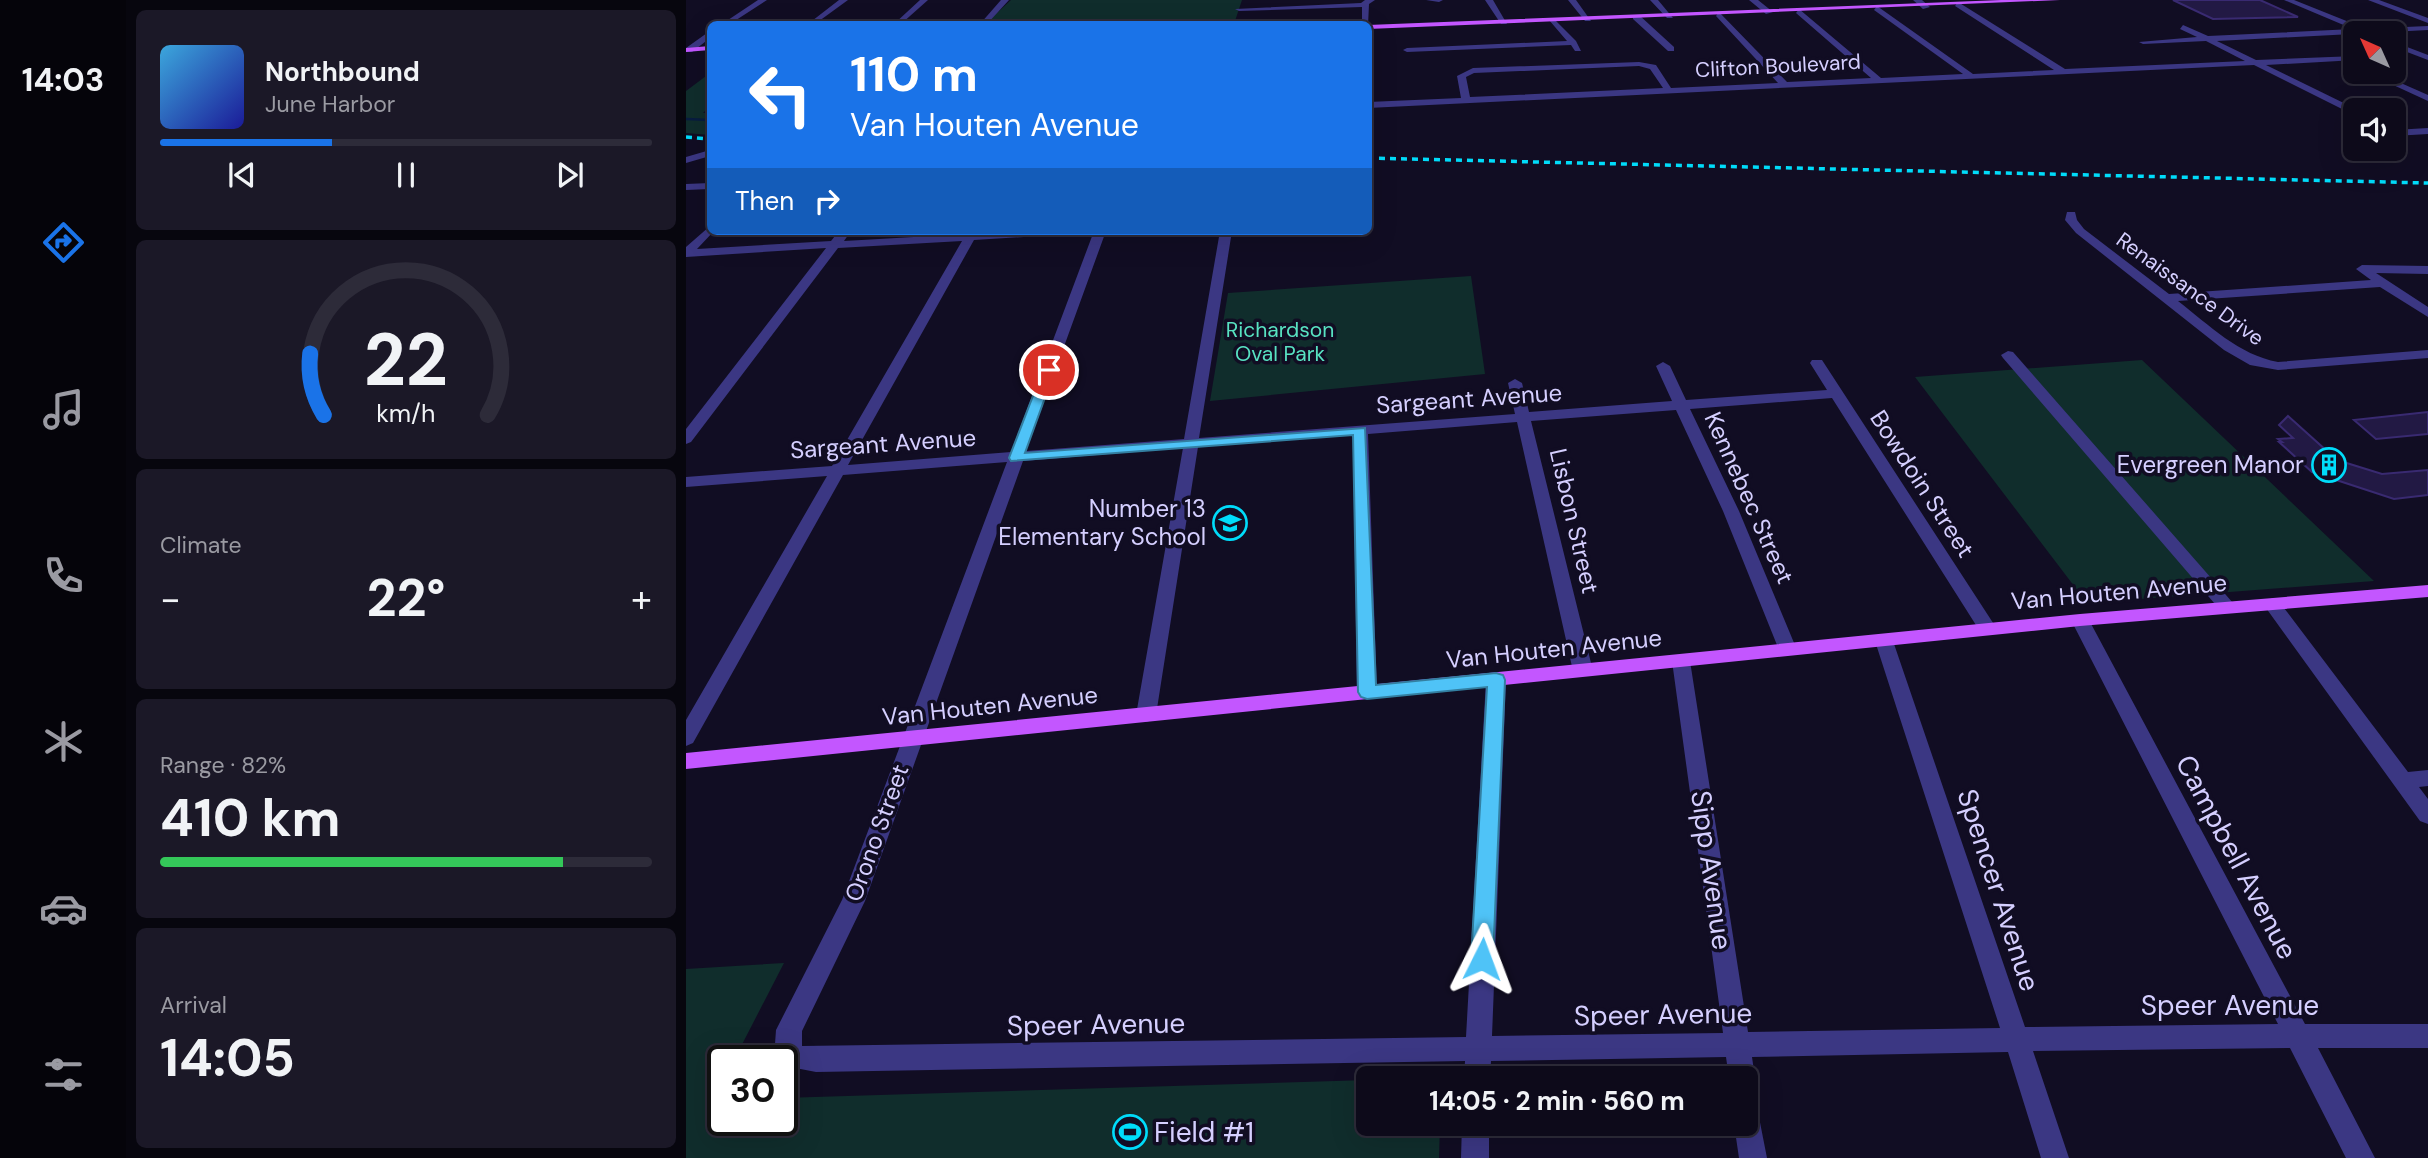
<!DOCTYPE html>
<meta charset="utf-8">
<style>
body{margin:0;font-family:"DM Sans",sans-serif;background:#1b1827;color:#f1f3f6;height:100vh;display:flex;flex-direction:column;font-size:26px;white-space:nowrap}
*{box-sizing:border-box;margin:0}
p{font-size:23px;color:#9a9aa2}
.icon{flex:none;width:38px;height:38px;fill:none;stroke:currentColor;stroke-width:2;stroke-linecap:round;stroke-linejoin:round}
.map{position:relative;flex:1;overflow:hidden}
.panel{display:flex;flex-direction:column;gap:10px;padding:10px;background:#07060e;width:560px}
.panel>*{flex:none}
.banner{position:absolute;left:21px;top:21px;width:665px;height:214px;border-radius:10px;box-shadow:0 7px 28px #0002,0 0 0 2px #2d2b39;background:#1a73e8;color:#fff;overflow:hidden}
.needle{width:46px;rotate:315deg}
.buttons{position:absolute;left:1657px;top:21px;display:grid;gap:14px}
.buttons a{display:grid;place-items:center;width:63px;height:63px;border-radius:10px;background:#0d0a1a;box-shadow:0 7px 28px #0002,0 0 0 2px #2d2b39;font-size:35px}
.speed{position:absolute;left:21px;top:1045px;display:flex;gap:14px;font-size:35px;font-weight:700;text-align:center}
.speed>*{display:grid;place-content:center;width:91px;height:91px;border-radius:50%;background:#0d0a1a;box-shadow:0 7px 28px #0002,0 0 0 2px #2d2b39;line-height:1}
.speed .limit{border:4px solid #111;border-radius:10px;background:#fff;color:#111}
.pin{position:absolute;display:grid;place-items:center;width:60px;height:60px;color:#fff;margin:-30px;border:4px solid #fff;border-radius:50%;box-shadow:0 2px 7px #0007}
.me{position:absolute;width:77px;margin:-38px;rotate:3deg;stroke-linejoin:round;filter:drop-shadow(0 0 5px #0008)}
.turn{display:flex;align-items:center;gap:24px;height:147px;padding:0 28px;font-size:32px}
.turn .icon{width:91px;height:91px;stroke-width:2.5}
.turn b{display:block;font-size:49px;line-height:60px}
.then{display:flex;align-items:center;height:66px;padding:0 28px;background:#0003;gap:14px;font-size:26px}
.big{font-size:52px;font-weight:700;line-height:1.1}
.panel .widget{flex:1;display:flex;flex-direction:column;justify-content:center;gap:10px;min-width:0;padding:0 24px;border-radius:10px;background:#1b1827}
.panel .dial{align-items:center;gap:0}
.dial svg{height:182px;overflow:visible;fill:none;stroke:#2d2b39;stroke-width:7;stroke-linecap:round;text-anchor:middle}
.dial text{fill:#f1f3f6;stroke:none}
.song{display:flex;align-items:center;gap:21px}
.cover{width:84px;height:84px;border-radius:10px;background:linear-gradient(135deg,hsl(200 70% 55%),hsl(240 70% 35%))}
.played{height:7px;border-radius:4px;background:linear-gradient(90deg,#1a73e8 35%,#2d2b39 35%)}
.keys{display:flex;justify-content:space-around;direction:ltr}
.heat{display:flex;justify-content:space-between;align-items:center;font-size:38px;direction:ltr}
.charge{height:10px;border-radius:5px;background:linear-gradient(90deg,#34c759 82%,#2d2b39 0)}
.trip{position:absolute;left:670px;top:1066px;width:402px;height:70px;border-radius:10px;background:#0d0a1a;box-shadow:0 7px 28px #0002,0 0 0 2px #2d2b39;font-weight:700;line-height:70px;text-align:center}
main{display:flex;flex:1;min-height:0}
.tab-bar{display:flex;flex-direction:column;width:126px;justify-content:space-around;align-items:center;background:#05040a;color:#9a9aa2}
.tab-bar .icon{width:49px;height:49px}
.tab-bar .selected{color:#1a73e8}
.tab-bar b{font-size:32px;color:#f1f3f6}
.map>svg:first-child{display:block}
.green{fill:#102d2c}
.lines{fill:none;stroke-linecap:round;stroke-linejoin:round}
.stream{stroke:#081c40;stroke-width:2.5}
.building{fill:#221944;stroke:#392a71;stroke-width:2}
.minor{fill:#3b3783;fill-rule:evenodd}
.major{fill:#c356ff;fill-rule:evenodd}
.rail{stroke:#00dcfa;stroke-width:3.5;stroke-dasharray:6 5;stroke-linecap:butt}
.route{fill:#4fc3f7;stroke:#337fa1;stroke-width:2}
.labels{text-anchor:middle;stroke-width:7;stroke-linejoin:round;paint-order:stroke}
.far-street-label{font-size:21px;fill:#d5cfff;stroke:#110d23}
.far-park-label{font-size:21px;fill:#58e2c2;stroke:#110d23}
.street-label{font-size:24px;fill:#d5cfff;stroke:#110d23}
.poi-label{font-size:24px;fill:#d5cfff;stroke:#110d23;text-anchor:end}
.near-street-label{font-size:28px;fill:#d5cfff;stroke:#110d23}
.near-poi-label{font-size:28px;fill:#d5cfff;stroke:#110d23;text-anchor:start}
</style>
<main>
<nav class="tab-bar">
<b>14:03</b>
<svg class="icon selected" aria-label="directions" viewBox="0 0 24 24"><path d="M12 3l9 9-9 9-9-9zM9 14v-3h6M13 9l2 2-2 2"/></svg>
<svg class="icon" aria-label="music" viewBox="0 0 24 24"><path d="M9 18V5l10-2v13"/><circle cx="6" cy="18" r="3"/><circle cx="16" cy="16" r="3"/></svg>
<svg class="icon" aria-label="phone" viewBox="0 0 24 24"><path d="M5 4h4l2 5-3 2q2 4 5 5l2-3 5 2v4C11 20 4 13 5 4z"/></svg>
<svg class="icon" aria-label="climate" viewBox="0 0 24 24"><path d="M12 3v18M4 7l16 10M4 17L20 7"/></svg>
<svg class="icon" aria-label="car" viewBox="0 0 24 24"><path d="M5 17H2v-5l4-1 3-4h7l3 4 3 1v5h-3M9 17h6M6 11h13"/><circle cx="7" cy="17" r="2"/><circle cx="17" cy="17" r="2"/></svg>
<svg class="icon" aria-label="filters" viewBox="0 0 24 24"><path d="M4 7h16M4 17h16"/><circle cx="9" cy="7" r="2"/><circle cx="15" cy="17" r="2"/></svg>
</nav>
<section class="panel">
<div class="widget">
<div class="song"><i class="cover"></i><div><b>Northbound</b><p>June Harbor</p></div></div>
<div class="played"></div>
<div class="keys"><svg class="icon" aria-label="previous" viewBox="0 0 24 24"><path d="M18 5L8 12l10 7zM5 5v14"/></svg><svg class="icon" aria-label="pause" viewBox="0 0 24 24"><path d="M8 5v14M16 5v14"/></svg><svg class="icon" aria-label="next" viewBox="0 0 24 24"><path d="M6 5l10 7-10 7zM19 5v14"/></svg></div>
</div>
<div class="widget dial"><svg viewBox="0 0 100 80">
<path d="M14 69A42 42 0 1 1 86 69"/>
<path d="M14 69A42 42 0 0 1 8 42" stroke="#1a73e8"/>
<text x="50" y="56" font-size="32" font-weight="700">22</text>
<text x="50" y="72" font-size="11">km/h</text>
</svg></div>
<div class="widget"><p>Climate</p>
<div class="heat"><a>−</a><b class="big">22°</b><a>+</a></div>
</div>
<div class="widget"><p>Range · 82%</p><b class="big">410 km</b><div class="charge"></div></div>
<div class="widget"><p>Arrival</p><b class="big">14:05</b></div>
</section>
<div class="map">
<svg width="1742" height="1158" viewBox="0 0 1742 1158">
<rect width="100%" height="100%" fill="#110d23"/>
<path class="green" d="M325 0H556L548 24H299Z
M24 73V106L17 113H24V135L0 133V91Z
M785 276 799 374 524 401 542 293Z
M1456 360 1688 581 1401 603 1229 377Z
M98 963 48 1060H37V1083L29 1100H37V1120H96V1098L682 1080V1124H754L753 1158H0V969Z"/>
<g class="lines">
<path class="stream" d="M0 119 24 120"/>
</g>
<path class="building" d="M1487 0H1574L1612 17 1527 19Z
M1742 412V434L1690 439 1668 420Z
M1602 416 1651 460 1696 474 1742 470V495L1708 499 1626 472 1593 442H1596L1592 439 1607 438 1593 425Z"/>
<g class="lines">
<path class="minor" d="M72 0H81L44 24H36Z
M153 0H162L129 24H122Z
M234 0H242L215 24H208Z
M315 0H323L301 24H294Z
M679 0H689L683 4 682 26 676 24V7L553 11 549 9 675 3Z
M740 0H757L753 2Z
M799 0H807L821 24H815Z
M882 0H890L905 21H899Z
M964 0H972L987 18H981Z
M1063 0H1072L1087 12 1080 14Z
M1227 0H1236L1244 7 1237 9Z
M1598 0H1608L1673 26V29L1742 26V30L1531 41 1570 60 1670 56V60L1580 65 1672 110 1670 116 1568 65 682 108V102L775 98 771 76 787 68 953 62 970 65 985 88 1092 83 1030 16 1033 12 1101 82 1185 78 1110 13 1113 9 1195 78 1277 74 1188 10 1191 6 1287 74 1368 70 1269 6 1272 2 1379 69 1559 61 1520 41 1457 44 1453 42 1511 37 1494 29 1497 25 1522 36 1667 29ZM953 66 964 69 977 88 784 97 780 77 788 73Z
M1682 0H1693L1742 18V23Z
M947 15H953L988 47V51H982L947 19Z
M867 18 890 41 895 51H889L885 45 721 52 717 50 721 48 881 41 863 20Z
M21 33H24V38L6 52H0V48Z
M1708 42 1742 55V60L1708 47Z
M1679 72H1690L1742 95V101Z
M1742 128V134L1708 136V130Z
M24 150V156L0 163V157Z
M24 183V189L0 190V184Z
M1381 212H1389L1391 220 1398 229 1483 294 1685 280 1670 269 1676 265 1742 266V274L1690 273 1742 307V317L1694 287 1492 301C1523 325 1553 355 1592 362L1742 350V358L1592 370 1564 365 1538 350 1390 233 1379 220Z
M24 226V231H28L11 249 145 241 153 231H165L158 241 280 234 281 231H391L385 234 288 240 162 465 325 452 408 231H420L340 451 498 439 534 231H546L513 438 829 414 822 383 829 379 836 383 843 412 986 401 970 366 977 362 984 366 1000 400 1141 390 1124 363 1126 360H1136L1311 629 1309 633H1295L1146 398 1004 409 1053 511 1111 650 1109 655H1095L1093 650 1037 511 990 410 845 421 907 671 904 676H890L887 671 831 422 682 434 691 693 688 698H674L671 693 667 435 512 447 470 715 467 720 460 722 453 720 450 715 497 448 337 461 179 901 116 1031V1046L780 1037 800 680 803 675H817L820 680 806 1036 1037 1033 986 661 988 656H1002L1004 661 1062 1032 1314 1028 1189 641 1191 637H1205L1207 641 1339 1027 1592 1024 1385 620 1388 616H1400L1403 620 1619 1024H1742V1048H1632L1689 1158H1660L1604 1048 1347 1051 1383 1158H1355L1322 1052 1066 1057 1069 1078 1065 1087 1060 1089V1078H1043L1040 1057 805 1061 804 1078H778L779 1061 130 1072 99 1066 89 1044 90 1030 156 900 321 462 157 475 7 743 0 746V720L141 476 0 487V477L146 466 276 241 152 248 5 442 0 444V429L140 248 0 257V247Z
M1322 351 1327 352 1547 603 1550 607 1547 611H1535L1317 358 1315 355Z
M1586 598 1592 600 1722 772 1742 770V786L1733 787 1742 799V824L1734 821 1580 608 1577 604Z
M1060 1098 1070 1102 1081 1158H1053L1048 1124H1060Z
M776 1124H803V1158H775Z"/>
<path class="major" d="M1315 0H1374L682 29V25Z
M24 46V50L0 52V48Z
M1742 585V597L1394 626 0 769V753L1394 614Z"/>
<path class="rail" d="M0 137 24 139
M682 158 1742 183"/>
</g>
<path class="route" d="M363 367 369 370 339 453 679 428 690 685 810 673 817 675 819 680 807 959 804 966 796 969 788 966 785 959 801 687 681 699 675 697 672 692 667 435 325 461 323 458 357 370Z"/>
<defs>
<g id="building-ring" transform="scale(1.75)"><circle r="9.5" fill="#110d23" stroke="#00dcfa" stroke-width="1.5"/><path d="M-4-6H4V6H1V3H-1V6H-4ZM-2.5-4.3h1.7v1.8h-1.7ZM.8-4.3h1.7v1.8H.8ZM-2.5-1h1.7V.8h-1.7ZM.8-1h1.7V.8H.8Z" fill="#00dcfa"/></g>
<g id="school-ring" transform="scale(1.75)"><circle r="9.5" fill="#110d23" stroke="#00dcfa" stroke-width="1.5"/><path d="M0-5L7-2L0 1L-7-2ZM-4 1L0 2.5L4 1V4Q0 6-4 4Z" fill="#00dcfa"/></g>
<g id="stadium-ring" transform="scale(1.75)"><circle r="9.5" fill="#110d23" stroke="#00dcfa" stroke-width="1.5"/><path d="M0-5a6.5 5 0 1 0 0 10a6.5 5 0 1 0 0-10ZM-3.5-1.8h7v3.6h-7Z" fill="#00dcfa"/></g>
</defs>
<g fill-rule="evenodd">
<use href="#building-ring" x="1643" y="465"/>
<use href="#school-ring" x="544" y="523"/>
<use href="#stadium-ring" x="444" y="1132"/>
</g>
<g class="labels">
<g class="far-street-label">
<text transform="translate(1092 66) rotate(-3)" y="7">Clifton Boulevard</text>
<text transform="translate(1504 289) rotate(36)" y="7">Renaissance Drive</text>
</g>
<g class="far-park-label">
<text x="594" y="337">Richardson<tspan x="594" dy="24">Oval Park</tspan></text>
</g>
<g class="street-label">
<text transform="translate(783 399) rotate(-4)" y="8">Sargeant Avenue</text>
<text transform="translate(197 444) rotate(-4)" y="8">Sargeant Avenue</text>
<text transform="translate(1236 484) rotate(57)" y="8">Bowdoin Street</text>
<text transform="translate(1063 498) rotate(66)" y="8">Kennebec Street</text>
<text transform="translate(888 521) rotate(77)" y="8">Lisbon Street</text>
<text transform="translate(1433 592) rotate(-5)" y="8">Van Houten Avenue</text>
<text transform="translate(868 649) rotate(-6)" y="8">Van Houten Avenue</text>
<text transform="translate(304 706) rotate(-6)" y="8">Van Houten Avenue</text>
<text transform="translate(191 833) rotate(-70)" y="8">Orono Street</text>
</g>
<g class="poi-label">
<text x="1618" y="473">Evergreen Manor</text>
<text x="520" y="517">Number 13<tspan x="520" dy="28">Elementary School</tspan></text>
</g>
<g class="near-street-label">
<text transform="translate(1551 857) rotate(62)" y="10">Campbell Avenue</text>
<text transform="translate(1026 870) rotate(82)" y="10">Sipp Avenue</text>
<text transform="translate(1313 890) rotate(72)" y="10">Spencer Avenue</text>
<text x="1544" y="1015">Speer Avenue</text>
<text transform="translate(977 1014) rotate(-1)" y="10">Speer Avenue</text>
<text transform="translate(410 1024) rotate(-1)" y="10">Speer Avenue</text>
</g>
<g class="near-poi-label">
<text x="468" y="1142">Field #1</text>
</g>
</g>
</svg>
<div class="buttons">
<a><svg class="needle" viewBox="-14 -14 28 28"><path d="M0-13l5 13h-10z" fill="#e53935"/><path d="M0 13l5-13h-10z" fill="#9a9aa2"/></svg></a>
<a><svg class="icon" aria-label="sound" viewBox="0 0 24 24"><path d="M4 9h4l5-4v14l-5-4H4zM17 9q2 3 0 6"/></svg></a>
</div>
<div class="speed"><div class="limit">30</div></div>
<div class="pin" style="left:363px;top:370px;background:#d93025"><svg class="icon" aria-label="arrive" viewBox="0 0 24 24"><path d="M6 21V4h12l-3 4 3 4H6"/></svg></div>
<svg class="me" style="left:796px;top:959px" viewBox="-20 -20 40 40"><path d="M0-17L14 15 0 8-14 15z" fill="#4fc3f7" stroke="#fff" stroke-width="4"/></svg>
<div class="trip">14:05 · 2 min · 560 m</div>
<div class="banner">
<div class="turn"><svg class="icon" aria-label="left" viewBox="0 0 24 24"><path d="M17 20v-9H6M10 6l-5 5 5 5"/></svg><div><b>110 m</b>Van Houten Avenue</div></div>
<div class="then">Then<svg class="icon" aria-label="right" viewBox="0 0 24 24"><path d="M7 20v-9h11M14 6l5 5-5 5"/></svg></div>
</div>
</div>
</main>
